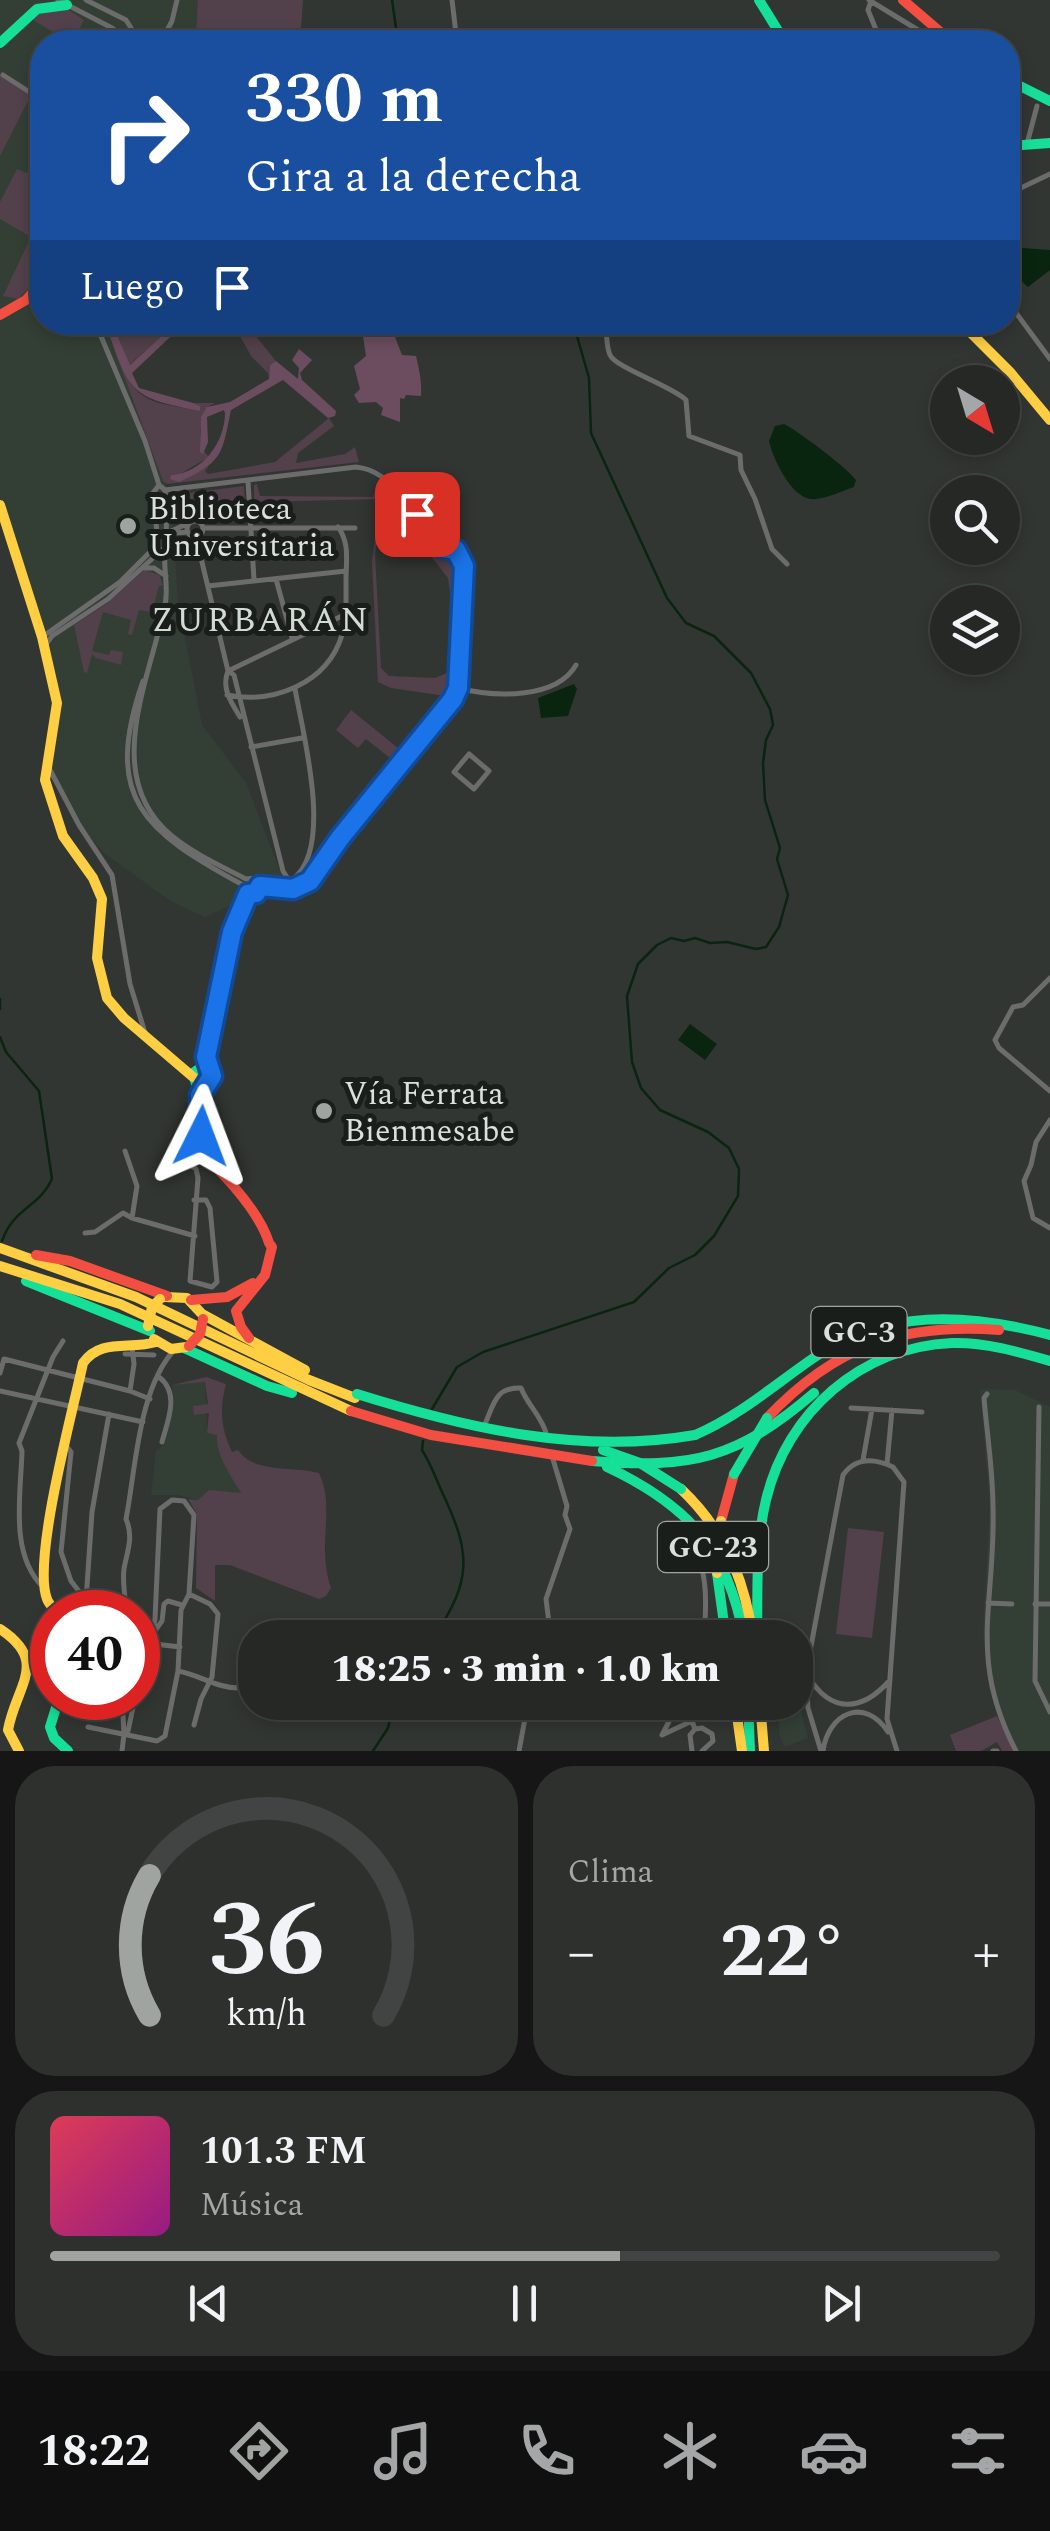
<!DOCTYPE html>
<html lang="es">
<meta charset="utf-8">
<style>
body{margin:0;font-family:Spectral,serif;background:#2e302e;color:#f1f3f6;height:100vh;display:flex;flex-direction:column;font-size:38px;white-space:nowrap}
*{box-sizing:border-box;margin:0}
p{font-size:32px;color:#a4a6a7}
.icon{flex:none;width:55px;height:55px;fill:none;stroke:currentColor;stroke-width:2;stroke-linecap:round;stroke-linejoin:round}
.map{position:relative;height:1751px;overflow:hidden}
.sheet{display:flex;flex-direction:column;gap:15px;padding:15px;background:#151615;flex:1}
.sheet>*{flex:none}
.banner{position:absolute;left:30px;top:30px;width:990px;height:305px;border-radius:40px;box-shadow:0 5px 15px #0003,0 0 0 2px #424443;background:#1a4fa0;color:#fff;overflow:hidden}
.needle{width:65px;rotate:142deg}
.controls{position:absolute;left:930px;top:365px;display:grid;gap:20px}
.controls a{display:grid;place-items:center;width:90px;height:90px;border-radius:50%;background:#262826;box-shadow:0 5px 15px #0003,0 0 0 2px #424443;font-size:50px}
.speed{position:absolute;left:30px;top:1590px;display:flex;gap:20px;font-size:50px;font-weight:700;text-align:center}
.speed>*{display:grid;place-content:center;width:130px;height:130px;border-radius:50%;background:#262826;box-shadow:0 5px 15px #0003,0 0 0 2px #424443;line-height:1}
.speed .limit{border:15px solid #d22;background:#fff;color:#111}
.pin{position:absolute;display:grid;place-items:center;width:85px;height:85px;color:#fff;margin:-42px;border-radius:20px;box-shadow:0 5px 15px #0006}
.me{position:absolute;width:110px;margin:-55px;rotate:3deg;stroke-linejoin:round;filter:drop-shadow(0 0 8px #0008)}
.turn{display:flex;align-items:center;gap:35px;height:210px;padding:0 50px;font-size:45px}
.turn .icon{width:130px;height:130px;stroke-width:2.5}
.turn b{display:block;font-size:70px;line-height:85px}
.then{display:flex;align-items:center;height:95px;padding:0 50px;background:#0003;gap:20px;font-size:38px}
.big{font-size:75px;font-weight:800;line-height:1.1}
.sheet .card{flex:1;display:flex;flex-direction:column;justify-content:center;gap:15px;min-width:0;padding:0 35px;border-radius:40px;background:#2e302e}
.sheet .dial{align-items:center;gap:0}
.dial svg{height:260px;overflow:visible;fill:none;stroke:#424443;stroke-width:7;stroke-linecap:round;text-anchor:middle}
.dial text{fill:#f1f3f6;stroke:none}
.song{display:flex;align-items:center;gap:30px}
.cover{width:120px;height:120px;border-radius:15px;background:linear-gradient(135deg,hsl(350 70% 55%),hsl(310 70% 35%))}
.played{height:10px;border-radius:5px;background:linear-gradient(90deg,#9fa4a0 60%,#424443 60%)}
.keys{display:flex;justify-content:space-around;direction:ltr}
.heat{display:flex;justify-content:space-between;align-items:center;font-size:55px;direction:ltr}
.sheet .tiles{flex:1;display:grid;gap:15px;grid-template-columns:1fr 1fr}
.card:last-child{grid-column:span 2}
.trip{position:absolute;left:238px;top:1620px;width:575px;height:100px;border-radius:40px;background:#262826;box-shadow:0 5px 15px #0003,0 0 0 2px #424443;font-weight:800;line-height:100px;text-align:center}
.dock{display:flex;height:160px;justify-content:space-around;align-items:center;background:#0f100f;color:#a4a6a7}
.dock .icon{width:70px;height:70px}
.dock .on{color:#9fa4a0}
.dock b{font-size:45px;color:#f1f3f6}
.map>svg:first-child{display:block}
.built{fill:#333f34}
.green{fill:#52404a;fill-rule:evenodd}
.forest{fill:#6b4d5f}
.water{fill:#0a250f}
.lines{fill:none;stroke-linecap:round;stroke-linejoin:round}
.stream{stroke:#0a250f;stroke-width:2.5}
.street{stroke:#6c6c6c;stroke-width:5}
.fast{stroke:#16e098;stroke-width:10}
.slow{stroke:#ffcf43;stroke-width:10}
.jam{stroke:#f24e42;stroke-width:10}
.fast-bridge{stroke:#16e098;stroke-width:10}
.slow-bridge{stroke:#ffcf43;stroke-width:10}
.jam-bridge{stroke:#f24e42;stroke-width:10}
.route-casing{stroke:#114b97;stroke-width:25}
.route{stroke:#1a73e8;stroke-width:18}
.poi-dot{fill:#9fa4a0;stroke:#1a1e1a;stroke-width:4}
.labels{text-anchor:middle;stroke-width:10;stroke-linejoin:round;paint-order:stroke}
.shield{fill:#1a1e1a;stroke:#a0a6a1;stroke-width:2.5}
.shield-label{font-size:30px;font-weight:bold;fill:#dae0db}
.poi-label{font-size:32px;fill:#dae0db;stroke:#1a1e1a;text-anchor:start}
.neighbourhood-label{font-size:35px;letter-spacing:2.5px;fill:#d1dbd2;stroke:#1a1e1a}
</style>
<div class="map">
<svg width="1050" height="1751" viewBox="0 0 1050 1751">
<rect width="100%" height="100%" fill="#323632"/>
<path class="built" d="M0 0H303L300 42H42V322L104 323 171 498 178 602 202 725 246 783 284 881 205 917 172 902 104 853 80 824 49 770 60 710 0 511Z
M205 1381 207 1433 217 1434 219 1452 241 1494 199 1500 179 1495H151L156 1451 164 1445 174 1405 172 1385Z
M980 1389 1015 1390 1050 1407V1751H1014L989 1689 983 1633 990 1507Z
M795 1670H798L799 1704 808 1738 785 1747 779 1733 778 1703 795 1702Z"/>
<path class="green" d="M198 0H303L300 42H224L223 39 212 41 217 42H201V36L196 35Z
M64 7 84 20 73 42H62L63 38 30 18 40 10Z
M0 75 31 95 0 156Z
M17 169 42 179V245L40 252 42 254C43 275 34 285 18 299L3 296 31 237 0 219V202Z
M103 323H177L129 365 111 329Z
M233 323 241 326 245 323 276 361 270 365 269 379 268 373 251 356Z
M117 357C139 406 150 401 200 411V406L193 403H215L207 407 200 430 201 448 209 457 180 474 171 475 189 477 209 466 205 471 208 474 275 462 329 418 334 426 298 453 296 463 345 454 355 447 359 462 167 484 163 481Z
M379 479 454 570 458 583 457 621H453L452 626 457 627 454 682 446 696 391 688 378 682 372 562 380 499 254 502V485L257 484 260 496 373 497ZM389 505 401 515 406 533 419 541 448 578 451 599 447 673 435 678 389 676 381 668 375 554 382 507Z
M244 486 245 502 174 498 173 495Z
M144 570 159 575 163 585 159 586 152 612 139 610 132 635 128 634 131 620 103 612 92 651 109 655 111 650 123 652 121 665 96 658 92 654 87 673 84 672 74 625 106 604Z
M351 710 398 748 390 758 366 739 358 748 336 730Z
M206 1377 226 1384C219 1410 221 1428 232 1452L238 1450C254 1474 295 1466 319 1473 336 1509 316 1543 331 1588L326 1596 319 1599 230 1565H215V1601L196 1588 197 1514 188 1499 198 1500 209 1490 241 1493C230 1474 216 1456 217 1435L207 1433 209 1413 194 1415 193 1406 208 1404 205 1382 172 1385Z
M848 1528 884 1532 872 1638 836 1634Z
M997 1716 1014 1751H1002L997 1742 981 1751H956L950 1735Z"/>
<path class="forest" d="M177 322 185 323 132 373 139 388 193 403 200 406V411C132 398 129 393 107 328L116 333 130 365Z
M361 323H398L396 324 400 329 395 337 402 355 416 356C419 369 422 381 421 396L406 395 404 399 400 398V422L381 415 383 408 376 402 359 403 354 395 360 389 354 366 366 356Z
M299 349 312 360 300 373 302 380 336 411 335 416 328 418 283 380 231 410C222 453 224 462 179 482L170 479 171 475C203 473 225 442 225 413L224 410 207 417 208 442 203 454 200 452 201 417 207 407 230 402 269 379 270 365 276 361 298 379 299 368 292 360Z"/>
<path class="water" d="M1023 248 1050 250V270L1028 287 1008 269V251Z
M784 424C797 430 850 470 856 480L854 487C842 491 828 498 816 499 793 503 773 459 769 441L775 426Z
M574 684 577 689 568 716 541 718 538 698Z
M690 1024 717 1044 705 1060 678 1040Z"/>
<g class="lines">
<path class="stream" d="M392 0 398 42
M0 999V1009
M0 1037 6 1052 39 1091 52 1179C39 1208 14 1207 2 1241
M432 1409 457 1367 483 1352 634 1302 669 1268 695 1255 714 1236 738 1196 739 1169 729 1148 708 1132 660 1110 641 1088 632 1062 627 996 638 964 657 945 671 938 684 941 695 938 710 943 727 942 756 949 766 947 779 927 788 895 777 859 780 848 765 800 763 763 766 740 773 725 770 709 751 673 714 636 686 623 667 598 591 433 589 378 573 322
M423 1441 422 1450C431 1464 435 1477 442 1492 471 1553 473 1580 433 1638
M373 1751 388 1728 394 1702"/>
<path class="street" d="M58 0 112 28 130 42
M86 0 126 20 140 42
M452 0 457 42
M869 0 936 41 941 35
M871 1 868 10 881 42
M162 40 172 21 177 0
M3 75 31 93V100
M1008 125 1017 94
M1028 140 1037 106
M1008 194 1050 174
M1008 302 1050 359
M95 322 145 441 159 485 165 490C167 511 167 531 165 551 163 569 169 587 165 605 150 679 100 777 172 836 194 854 221 866 246 879L256 878 260 886 293 889 311 881 340 839 453 699 461 674 464 566 456 550 459 544 457 538C442 532 425 522 412 509 392 490 385 470 356 467L165 490
M605 322C607 332 606 346 610 355 616 368 672 386 686 400L689 436 740 455 741 470 755 499 772 549 787 564
M248 481 254 580
M187 529a8 8 0 1 1 16 0a8 8 0 1 1-16 0Z
M203 528H355
M169 532 189 523
M446 536 444 548 456 550
M196 537 228 671 234 675 283 871 288 879H293C334 848 303 734 295 689
M169 538 176 533 188 532
M158 543 153 493 159 485
M145 568H154L166 576
M276 579 292 638
M208 586 346 571
M42 637 120 582 158 544
M44 647 52 636 108 599 165 547
M143 681C102 799 144 831 243 885L248 894
M458 688C493 697 556 700 576 665
M227 695C273 704 327 684 342 635 347 618 346 598 346 580 346 561 350 543 338 527
M240 717C231 702 221 688 228 671L346 614
M251 747 302 738
M469 754 489 771 474 789 454 772Z
M48 766 79 825 112 875 130 984 146 1036
M290 887C313 879 316 858 334 844
M1050 978 1023 1005 1013 1007 995 1040 999 1048 1050 1091
M200 1065C227 1032 221 942 248 894L256 893 260 886
M1050 1120 1036 1142 1031 1165 1024 1181 1033 1218 1050 1228
M183 1139 179 1158 196 1169 198 1178 190 1281 212 1287 217 1282 210 1208 206 1200H194
M125 1151 137 1186 132 1218
M85 1233 95 1232 123 1213 132 1218 195 1236
M125 1354 154 1355
M0 1373 4 1359 130 1391 150 1399
M159 1377C180 1393 168 1420 162 1442
M0 1391 143 1422
M130 1391 134 1364 132 1347
M987 1394 984 1398C987 1434 993 1471 993 1507 996 1603 967 1657 1016 1751
M1039 1407 1035 1681 1050 1712
M851 1408 922 1412
M485 1424C494 1404 495 1387 521 1388 528 1406 542 1416 547 1436
M67 1447 71 1452 61 1552 71 1581 95 1612
M863 1460 872 1409
M887 1464 892 1410
M678 1535 682 1545 693 1548C709 1571 706 1611 704 1638
M43 1587C9 1554 21 1494 22 1451L19 1443 53 1357 63 1341
M189 1594 210 1604 218 1614 212 1677 201 1699 194 1725
M86 1601 92 1512 109 1414
M988 1603 1012 1604
M1035 1604H1050
M126 1612C126 1599 122 1583 124 1569 127 1551 134 1538 126 1519 136 1468 138 1389 175 1349
M154 1632 162 1621 164 1604 168 1601 182 1605
M546 1638 549 1623 546 1599 570 1529 565 1515 567 1506 552 1456
M138 1642 180 1647
M178 1671C200 1675 216 1688 239 1688L244 1646
M808 1676C831 1714 862 1712 890 1680
M122 1698 124 1734
M679 1702 662 1735 692 1721
M88 1727 157 1741 165 1736 178 1671 181 1610 189 1594 194 1515 184 1501 172 1500 160 1509 155 1619 153 1629 147 1634 138 1687
M695 1729 692 1721 700 1702
M122 1751 124 1734 128 1731 135 1698
M519 1751 528 1702
M692 1751 690 1735 695 1729 702 1728 712 1734 713 1741 702 1751
M821 1751 808 1708 806 1673 843 1475C856 1457 874 1458 893 1467L904 1482 887 1719 897 1751
M823 1751C828 1713 865 1696 888 1732
M993 1751H997"/>
<path class="fast" d="M759 0 780 34 792 42
M0 43 37 9 67 5
M1008 80 1050 101
M1008 146 1050 143
M199 1095 213 1077 209 1067 204 1065 193 1073 199 1095 202 1153
M26 1281 150 1331
M184 1348 267 1386 292 1393
M695 1435C739 1416 773 1386 812 1359 884 1308 968 1313 1050 1335
M592 1461C692 1469 737 1459 814 1393
M607 1467C688 1505 728 1549 744 1638
M717 1573 726 1638
M757 1638C758 1592 755 1545 766 1500 787 1412 861 1347 952 1343 985 1342 1019 1352 1050 1361
M59 1698 50 1727 54 1738 68 1751
M748 1702 750 1751"/>
<path class="slow" d="M960 322 1010 372 1050 420
M0 505 42 637 57 703 45 780 63 836 93 878 102 899 97 958 107 998 124 1018 193 1077
M0 1248 136 1297 309 1380 355 1398
M0 1266 120 1304 351 1411
M165 1297 187 1298 202 1314
M202 1314 305 1370
M154 1339 171 1349 186 1347
M681 1489C720 1526 740 1568 750 1620
M56 1612C55 1611 47 1601 47 1599 32 1560 73 1411 83 1363 101 1338 129 1350 156 1342
M0 1629C50 1662 16 1685 8 1730L19 1751
M735 1702 742 1751
M760 1702 764 1751"/>
<path class="jam" d="M903 0 952 42
M0 315 26 300 42 282
M198 1110 194 1122 183 1133 185 1142C214 1160 259 1210 269 1243
M36 1255 70 1261 167 1296
M191 1300 227 1297 253 1283
M249 1338 241 1327 236 1311 265 1275 272 1247 269 1243
M767 1418C835 1346 901 1323 999 1330
M721 1521 734 1474"/>
<path class="fast-bridge" d="M357 1394C466 1428 580 1455 695 1435
M603 1450 640 1463 681 1489
M734 1474 767 1418"/>
<path class="slow-bridge" d="M148 1326 152 1307 160 1299
M717 1573 721 1521"/>
<path class="jam-bridge" d="M189 1346 200 1334 203 1319
M351 1411 431 1435 592 1461"/>
</g>
<g class="lines">
<g class="route-casing">
<path id="route" d="M201 1136 200 1095 212 1076 206 1057 232 932 248 894 256 893 260 886 293 889 310 881 340 838 453 699 458 688 464 566 456 550 444 548 446 536 417 514"/>
</g>
<use href="#route" class="route"/>
</g>
<g class="poi-dot">
<circle cx="128" cy="526" r="10"/>
<circle cx="324" cy="1111" r="10"/>
</g>
<g class="labels">
<g class="shield">
<rect x="811.5" y="1307" width="95" height="50" rx="8"/>
<rect x="658" y="1522" width="110" height="50" rx="8"/>
</g>
<g class="shield-label">
<text x="859" y="1342">GC-3</text>
<text x="713" y="1557">GC-23</text>
</g>
<g class="poi-label">
<text x="148" y="519">Biblioteca<tspan x="148" dy="37">Universitaria</tspan></text>
<text x="344" y="1104">Vía Ferrata<tspan x="344" dy="37">Bienmesabe</tspan></text>
</g>
<g class="neighbourhood-label">
<text x="261" y="631">ZURBARÁN</text>
</g>
</g>
</svg>
<div class="controls">
<a><svg class="needle" viewBox="-14 -14 28 28"><path d="M0-13l5 13h-10z" fill="#e53935"/><path d="M0 13l5-13h-10z" fill="#a4a6a7"/></svg></a>
<a><svg class="icon" aria-label="search" viewBox="0 0 24 24"><circle cx="10" cy="10" r="6"/><path d="M15 15l6 6"/></svg></a>
<a><svg class="icon" aria-label="layers" viewBox="0 0 24 24"><path d="M12 4l9 5-9 5-9-5zM3 14l9 5 9-5"/></svg></a>
</div>
<div class="speed"><div class="limit">40</div></div>
<div class="pin" style="left:417px;top:514px;background:#d93025"><svg class="icon" aria-label="arrive" viewBox="0 0 24 24"><path d="M6 21V4h12l-3 4 3 4H6"/></svg></div>
<svg class="me" style="left:201px;top:1136px" viewBox="-20 -20 40 40"><path d="M0-17L14 15 0 8-14 15z" fill="#1a73e8" stroke="#fff" stroke-width="4"/></svg>
<div class="trip">18:25 · 3 min · 1.0 km</div>
<div class="banner">
<div class="turn"><svg class="icon" aria-label="right" viewBox="0 0 24 24"><path d="M7 20v-9h11M14 6l5 5-5 5"/></svg><div><b>330 m</b>Gira a la derecha</div></div>
<div class="then">Luego<svg class="icon" aria-label="arrive" viewBox="0 0 24 24"><path d="M6 21V4h12l-3 4 3 4H6"/></svg></div>
</div>
</div>
<section class="sheet">
<div class="tiles">
<div class="card dial"><svg viewBox="0 0 100 80">
<path d="M14 69A42 42 0 1 1 86 69"/>
<path d="M14 69A42 42 0 0 1 14 26" stroke="#9fa4a0"/>
<text x="50" y="56" font-size="32" font-weight="700">36</text>
<text x="50" y="72" font-size="11">km/h</text>
</svg></div>
<div class="card"><p>Clima</p>
<div class="heat"><a>−</a><b class="big">22°</b><a>+</a></div>
</div>
<div class="card">
<div class="song"><i class="cover"></i><div><b>101.3 FM</b><p>Música</p></div></div>
<div class="played"></div>
<div class="keys"><svg class="icon" aria-label="previous" viewBox="0 0 24 24"><path d="M18 5L8 12l10 7zM5 5v14"/></svg><svg class="icon" aria-label="pause" viewBox="0 0 24 24"><path d="M8 5v14M16 5v14"/></svg><svg class="icon" aria-label="next" viewBox="0 0 24 24"><path d="M6 5l10 7-10 7zM19 5v14"/></svg></div>
</div>
</div>
</section>
<nav class="dock">
<b>18:22</b>
<svg class="icon on" aria-label="directions" viewBox="0 0 24 24"><path d="M12 3l9 9-9 9-9-9zM9 14v-3h6M13 9l2 2-2 2"/></svg>
<svg class="icon" aria-label="music" viewBox="0 0 24 24"><path d="M9 18V5l10-2v13"/><circle cx="6" cy="18" r="3"/><circle cx="16" cy="16" r="3"/></svg>
<svg class="icon" aria-label="phone" viewBox="0 0 24 24"><path d="M5 4h4l2 5-3 2q2 4 5 5l2-3 5 2v4C11 20 4 13 5 4z"/></svg>
<svg class="icon" aria-label="climate" viewBox="0 0 24 24"><path d="M12 3v18M4 7l16 10M4 17L20 7"/></svg>
<svg class="icon" aria-label="car" viewBox="0 0 24 24"><path d="M5 17H2v-5l4-1 3-4h7l3 4 3 1v5h-3M9 17h6M6 11h13"/><circle cx="7" cy="17" r="2"/><circle cx="17" cy="17" r="2"/></svg>
<svg class="icon" aria-label="filters" viewBox="0 0 24 24"><path d="M4 7h16M4 17h16"/><circle cx="9" cy="7" r="2"/><circle cx="15" cy="17" r="2"/></svg>
</nav>
